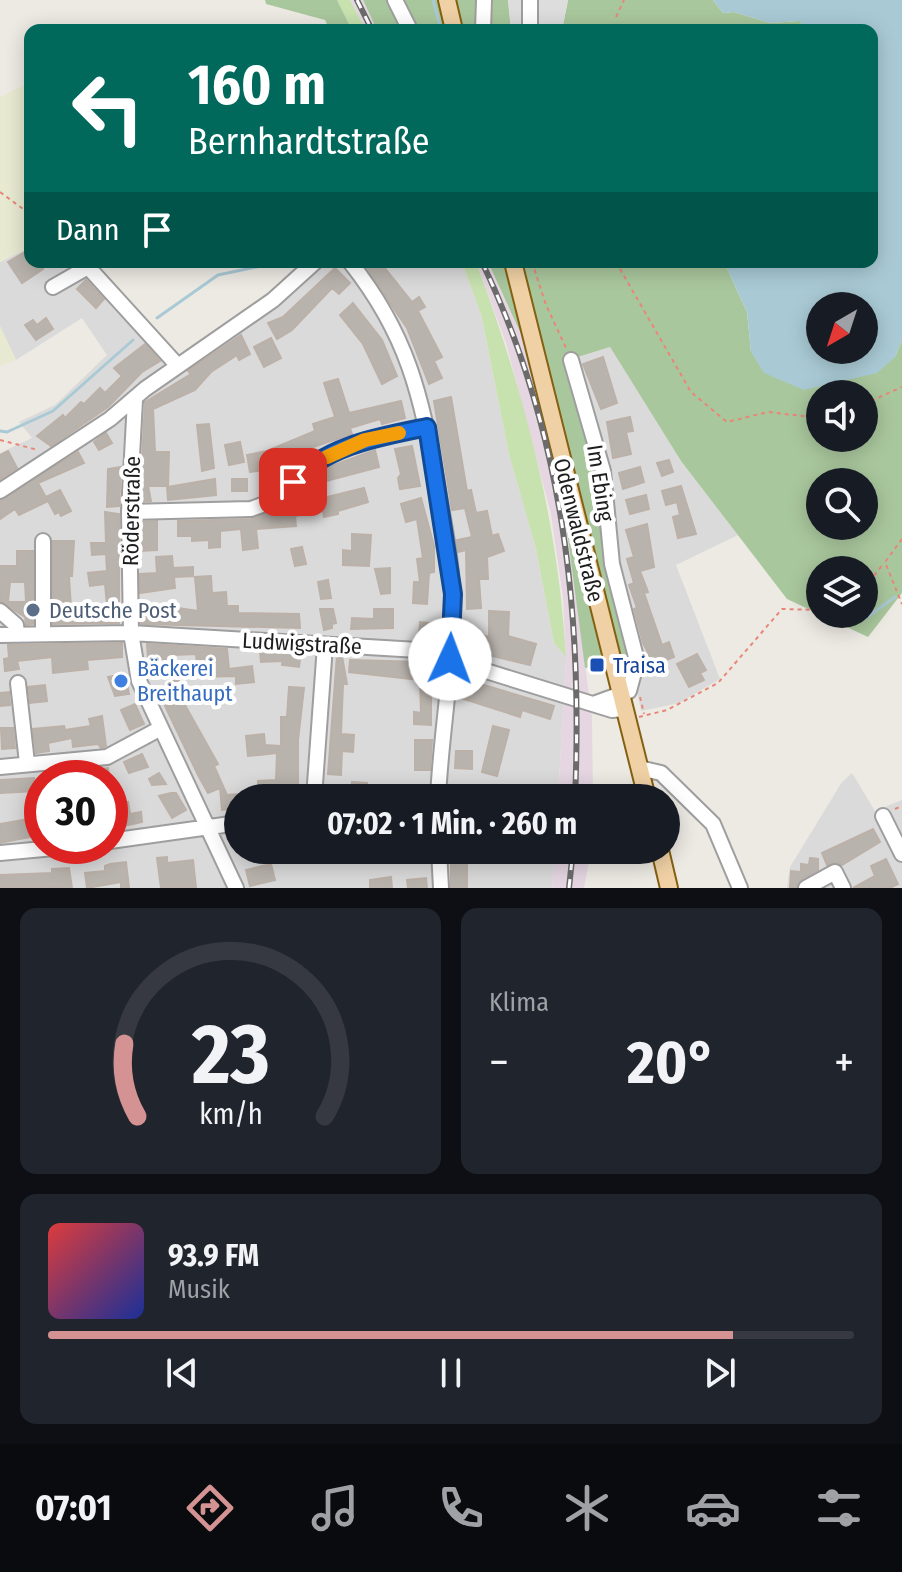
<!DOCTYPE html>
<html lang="de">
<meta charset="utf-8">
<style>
body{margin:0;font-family:"Fira Sans Condensed",sans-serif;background:#20242c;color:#f1f3f6;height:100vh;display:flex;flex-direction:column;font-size:30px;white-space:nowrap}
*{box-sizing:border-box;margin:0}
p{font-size:26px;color:#9ea1a6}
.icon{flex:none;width:44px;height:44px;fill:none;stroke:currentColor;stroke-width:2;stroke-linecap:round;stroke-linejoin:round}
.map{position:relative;height:888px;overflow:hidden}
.panel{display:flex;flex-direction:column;gap:20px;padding:20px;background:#0d0f14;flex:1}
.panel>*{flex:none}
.guide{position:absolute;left:24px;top:24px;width:854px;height:244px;border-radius:16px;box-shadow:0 4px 20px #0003;background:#00695c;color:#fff;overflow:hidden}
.needle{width:52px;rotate:219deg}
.fabs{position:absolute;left:806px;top:292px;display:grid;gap:16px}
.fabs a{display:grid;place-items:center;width:72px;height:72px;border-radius:50%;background:#171b24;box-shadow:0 4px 20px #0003;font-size:40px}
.speed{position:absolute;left:24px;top:760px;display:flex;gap:16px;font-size:40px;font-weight:700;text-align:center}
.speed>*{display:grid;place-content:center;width:104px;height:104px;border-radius:50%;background:#171b24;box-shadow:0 4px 20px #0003;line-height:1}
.speed .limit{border:12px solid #d22;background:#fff;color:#111}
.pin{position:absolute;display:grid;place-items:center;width:68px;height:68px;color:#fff;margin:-34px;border-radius:16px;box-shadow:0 4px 12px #0006}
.me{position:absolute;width:88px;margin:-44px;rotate:2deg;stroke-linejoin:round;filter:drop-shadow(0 0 6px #0008)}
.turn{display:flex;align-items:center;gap:28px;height:168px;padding:0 32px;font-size:36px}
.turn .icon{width:104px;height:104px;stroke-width:2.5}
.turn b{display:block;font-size:56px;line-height:68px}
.then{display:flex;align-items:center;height:76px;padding:0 32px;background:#0003;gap:16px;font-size:30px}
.big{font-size:60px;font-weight:700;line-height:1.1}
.panel .tile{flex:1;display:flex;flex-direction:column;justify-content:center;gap:12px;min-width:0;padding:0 28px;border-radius:16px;background:#20242c}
.panel .dial{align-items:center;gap:0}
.dial svg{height:208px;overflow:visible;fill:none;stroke:#363941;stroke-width:7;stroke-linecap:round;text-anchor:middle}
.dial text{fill:#f1f3f6;stroke:none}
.song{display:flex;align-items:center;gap:24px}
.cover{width:96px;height:96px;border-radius:12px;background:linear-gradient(135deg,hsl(0 70% 55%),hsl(230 70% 35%))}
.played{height:8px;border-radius:4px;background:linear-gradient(90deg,#d49292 85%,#363941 85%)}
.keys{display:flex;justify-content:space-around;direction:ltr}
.heat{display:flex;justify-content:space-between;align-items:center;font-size:44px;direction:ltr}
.panel .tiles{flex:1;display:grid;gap:20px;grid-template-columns:1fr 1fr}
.tile:last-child{grid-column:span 2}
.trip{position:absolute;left:224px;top:784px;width:456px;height:80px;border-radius:40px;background:#171b24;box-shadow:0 4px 20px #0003;font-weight:700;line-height:80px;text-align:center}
.tabs{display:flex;height:128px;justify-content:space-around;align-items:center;background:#090b0e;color:#9ea1a6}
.tabs .icon{width:56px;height:56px}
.tabs .selected{color:#d49292}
.tabs b{font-size:36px;color:#f1f3f6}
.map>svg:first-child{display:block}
.residential{fill:#dbdada;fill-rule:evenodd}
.industrial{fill:#e5d6e2}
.farmland{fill:#e7e9d1}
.grass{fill:#c7e1af}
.forest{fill:#a9c79d;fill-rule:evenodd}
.parking{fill:#ddd}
.water{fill:#a9cad5;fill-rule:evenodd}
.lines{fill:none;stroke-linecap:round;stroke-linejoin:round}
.stream{stroke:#a9cad5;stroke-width:3}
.building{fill:#b9b3ad;stroke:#bcb1a8;stroke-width:2;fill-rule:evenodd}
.minor-casing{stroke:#9e9e9e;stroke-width:18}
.major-casing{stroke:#846012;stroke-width:20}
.path{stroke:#e88779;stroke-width:2;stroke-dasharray:4 4;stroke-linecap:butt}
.minor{stroke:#fff;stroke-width:14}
.major{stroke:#f0d1a5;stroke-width:16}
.rail-casing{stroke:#6b6b6b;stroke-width:6}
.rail{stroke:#fff;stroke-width:3;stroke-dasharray:9;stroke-linecap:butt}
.route-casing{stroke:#114b97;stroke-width:20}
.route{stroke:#1a73e8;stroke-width:14}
.slow{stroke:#f59e0b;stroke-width:14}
.service-dot{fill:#5c6f8a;stroke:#fff;stroke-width:3}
.transit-dot{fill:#1a4fb4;stroke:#fff;stroke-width:3}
.shop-dot{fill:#3f7fe0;stroke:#fff;stroke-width:3}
.labels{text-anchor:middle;stroke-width:8;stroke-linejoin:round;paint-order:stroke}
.street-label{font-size:22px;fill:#1d1d1d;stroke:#fff}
.service-label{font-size:22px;fill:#4e5e75;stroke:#fff;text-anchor:start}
.transit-label{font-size:22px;fill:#164399;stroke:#fff;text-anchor:start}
.shop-label{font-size:22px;fill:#366cbe;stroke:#fff;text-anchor:start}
</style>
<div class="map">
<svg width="902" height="888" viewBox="0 0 902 888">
<rect width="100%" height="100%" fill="#edeae4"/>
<path class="residential" d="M30 247V262H87L179 360 275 287 300 262H462L480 310 509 454 536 549 554 643 566 657 558 798H238V850H555L552 888H0V453L32 438 19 422 55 405 107 355 82 318 16 360 0 326V262ZM42 778H110V846H42Z
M610 347 681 461 738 535 676 565 720 679 679 703 641 711 571 360Z
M852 773 875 811 902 800V888H787L790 867 842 782Z"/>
<path class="industrial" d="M350 0H363L377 30H366Z
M476 262H488L521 334 562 493 592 717 593 798H558L566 657 563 597 551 514 506 343Z
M555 850H591L584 888H552Z"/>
<path class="farmland" d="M30 82V247L0 262V97Z
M0 326 16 360 0 366Z"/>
<path class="grass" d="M337 0H350L366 30H352Z
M462 262H476C524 391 558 520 566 657L554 643 536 549 509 454 481 314Z"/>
<path class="forest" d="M265 0H337L352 30H330L325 20 266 4Z
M363 0H508L511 30H377Z
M568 0H713L723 13 734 12 770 23 800 21 805 30H562Z
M488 262H724L747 312 751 352 895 357 902 340V593L868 637 787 599 681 461 610 347 572 359 603 471 612 564 637 661 585 668 562 493 521 334ZM820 394H864V438H820ZM820 482H864V526H820ZM820 570H864V614H820Z"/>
<path class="parking" d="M508 0H568L562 30H511Z"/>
<path class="water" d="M713 0H902V340L895 357 877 373 804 390 764 373 751 352 747 312 724 262H872V30H805L800 21 770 23 734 12 723 13ZM820 306H864V350H820Z"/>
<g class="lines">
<path class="stream" d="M433 0 441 30
M157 318 218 275 280 262
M0 431 7 432 53 411 133 340
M866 618 895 597"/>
</g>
<path class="building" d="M30 249V262H38L43 269 22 283 8 262Z
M362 262H380L412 302 419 297 425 307 418 311 442 357 434 361 442 378 429 384 407 328Z
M335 268 350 283 339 294 332 288 292 330 277 339 268 323 283 317Z
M86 280 104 299 96 308 77 289Z
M353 303 382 340 397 376 382 384 363 344 340 315Z
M46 318 53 329 36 340 25 325 33 320 37 325Z
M241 335 250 354 239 360 237 355 211 372 195 390 153 409 155 452H169L168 486H148L151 501 140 502 145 402 191 374 188 371Z
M271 338 281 358 264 367 254 347Z
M145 344 160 361 142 372 108 407 51 446 37 436 63 415 65 418 81 402 84 404 100 388 105 393 122 376 114 368Z
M603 357 617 403 601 409 583 364Z
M338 379 349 413 401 401 405 418 382 424 380 419 350 428 352 434 298 452 268 465 269 469 250 472 247 455 267 451 315 431 313 424 335 417 324 383Z
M451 397 467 491 471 490 476 513 487 511 492 536 498 534 504 551 487 557 488 579H479L481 608 467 609 466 550 458 552 457 540 472 537 465 508 452 510 434 401Z
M630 417 633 431 626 432 631 454 613 458 607 422Z
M209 424 214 468 202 471 197 425Z
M106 433 112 443 99 450 94 442Z
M240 442 244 462 229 465 225 445Z
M412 446 420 486 400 489 398 478 401 474 395 449Z
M375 450 379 467 315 484V472Z
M8 451 17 468 0 479V455Z
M78 452 84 463 38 483 48 501 19 515 15 509 0 519V501Z
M669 460 673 472 662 476 657 463Z
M121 467 119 506 107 507 108 469Z
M640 467 644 482 623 489 619 473Z
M215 479 216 495 168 500 167 487Z
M232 479H247V491H232Z
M681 486 696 534 678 538 673 517 680 515 677 502 666 505 662 491Z
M364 488 368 502 338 511V514L324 517 323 511 295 516 296 526 256 529 258 548 243 550 241 529 220 531V547L209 548V540L192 541V536H178V521L252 519 284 506 300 505 298 498 314 495 315 500Z
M60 490 71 511 61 516 59 512 55 514 46 497Z
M646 495 649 509 630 514 626 500Z
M421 498 434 546V572L429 573 427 604 413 603 414 582H420L417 559 423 558 417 519 406 522 401 504Z
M105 512 119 514V623L53 624V541H74L72 576H69L71 608 107 605 105 584 90 586 88 573 107 571 106 554 92 555 91 543H106Z
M157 521V550L140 551 139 522Z
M647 524 654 567 640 571 648 592 644 593 662 645 669 642 674 657 654 665 643 643 634 609 637 608 629 585 634 583 627 559 634 557 626 530Z
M352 534 371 535 369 566 343 565V550L352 551Z
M302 547 306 564 295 566 291 549Z
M17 551H33V624L26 625 25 617 0 601V566H17ZM10 582H25L26 602H8Z
M172 556 173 568 193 567V576L174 577 175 588 140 593V574L157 573 156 557Z
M390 568V593L381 594 375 569Z
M211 576 212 593 226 592 227 606H238V613L299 614 300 628 141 624V609H158V605L198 611 195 577Z
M328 580 331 598 321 599 318 582Z
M320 609H333L336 623 332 624V628L324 630Z
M374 609H393V628L351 629 352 618 374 619Z
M489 611 509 612 508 636 536 644 530 665 463 649 467 632 489 637Z
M420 622 438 624 436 639 419 638Z
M122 643V657L87 660 88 669 53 673 52 657 17 661 19 669 5 671 4 659 9 658 8 645Z
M147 644 227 649 229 669 252 666 254 682 236 684V676L198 677 196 654 173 655 180 686 170 689 162 657 148 658Z
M260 651 301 653 299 667 282 665 283 661 261 662Z
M697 654 706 670 700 673 704 680 689 687 677 664Z
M337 655 342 656 347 684H343L341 734 354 735 353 752 342 751 341 775 328 774Z
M350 660 424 662 440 667 435 687 431 686V725L414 724V712L421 713 420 680 349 672Z
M125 674 129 694 115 696 108 677Z
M464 679 554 706 550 719 522 710 520 717 458 697Z
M45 685 47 701 30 703 28 687Z
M289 687 304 688 298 740V798H259L258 781 276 780 277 753 248 756 246 736 264 734 265 745 281 746V717H287Z
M9 692 10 705 0 706V693Z
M181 698 218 764 214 766 227 795 238 794V808L222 810 220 788 208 793 198 775 165 706Z
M135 704 144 724 130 730 121 710Z
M102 716 106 746 101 748 98 744 73 747 72 738 48 743 49 751 36 753 33 729 64 726 65 730 91 726 89 719Z
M493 726 509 730 497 776 482 772Z
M1 728H13L15 748 2 749Z
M415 740H432L430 770H415Z
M456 751H472V769L455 768Z
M142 754 148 767 129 773 124 762Z
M108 768 109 778H59V773Z
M159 773 166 784 152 785 149 779Z
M34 778 35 791 0 793V780Z
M352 782 367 783V786L418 787V798H328V790H351Z
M453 785 466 786 465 798H452Z
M171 793H176L186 810 172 818 159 796Z
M128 802 130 814 141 812 142 822 119 827 114 805Z
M29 819 30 837 0 843V824Z
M873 829 880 842 842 865H827L822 853Z
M396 850H425L424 859 395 856Z
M451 850H467V888H451Z
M167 857V863L193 860 196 888H161L157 858Z
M810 858 818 859V870L801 880 796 888H790L791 871 801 872V864L809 865Z
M886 859 898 884 890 888H853L875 876 871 866Z
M126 862 129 888H121V882L87 888 85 873 105 871V866L110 864Z
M271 864 275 880 250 886 246 870Z
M69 868 72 888H0L1 875 52 873V869Z
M391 877 392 888H370V880Z
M426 878 427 888H408L407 880Z"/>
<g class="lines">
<g class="minor-casing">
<path id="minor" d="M395 0 410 30
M483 30 484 0
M530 30V0
M350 262C408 335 421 395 437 484 443 520 451 556 452 592 455 661 441 730 438 798
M53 287 88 267 178 366
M571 360 603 471 612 564 637 661 629 691 596 703
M135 400 129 512 131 633 139 681 236 888
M0 491 110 419 145 389 273 300 315 262
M129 512 251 509 276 500 309 464 365 440 427 427
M43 541V632
M0 611 16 625 17 633
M0 635 131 633 418 650 612 710 624 709
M18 683 27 763
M0 767 107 757 161 728
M639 768 661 773 713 824 740 888
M314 798 325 645
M883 816 902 854
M110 841 238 823
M439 850 441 888
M0 853 76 846
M806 888 835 872 843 888"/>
</g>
<g class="major-casing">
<path id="major" d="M447 0 454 30
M513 262 647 798
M660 850 669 888"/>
</g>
<path class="path" d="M616 17 624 0
M0 192 30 214
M532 262 546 305 567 350
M616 262 691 392 727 422 768 412 820 418
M864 404 902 387
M0 440 38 450
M902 539 885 562 902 604
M864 588 884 563
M640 697 644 714
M639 717 667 710 718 683 782 609 820 610
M895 809 902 806"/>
<use href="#minor" class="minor"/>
<use href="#major" class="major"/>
<g class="rail-casing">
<path id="rail" d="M357 0 372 30
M482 262C563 431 583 613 575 798
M569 888 573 850"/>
</g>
<use href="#rail" class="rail"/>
</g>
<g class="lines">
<g class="route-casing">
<path id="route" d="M293 482C327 445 379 437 427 427L453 594 450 659"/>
</g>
<use href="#route" class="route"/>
<path class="slow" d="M327 457 365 440 399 433"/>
</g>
<circle class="service-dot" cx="33" cy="610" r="8"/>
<rect class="transit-dot" x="589" y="657" width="16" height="16" rx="4"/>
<circle class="shop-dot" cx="121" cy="681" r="8"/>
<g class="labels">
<g class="street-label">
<text transform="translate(601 483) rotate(81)" y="8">Im Ebing</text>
<text transform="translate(131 511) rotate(-89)" y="8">Röderstraße</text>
<text transform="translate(579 530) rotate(76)" y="8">Odenwaldstraße</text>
<text transform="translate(302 643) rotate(3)" y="8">Ludwigstraße</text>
</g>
<g class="service-label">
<text x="49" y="618">Deutsche Post</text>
</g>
<g class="transit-label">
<text x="613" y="673">Traisa</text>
</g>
<g class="shop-label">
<text x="137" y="676">Bäckerei<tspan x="137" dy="25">Breithaupt</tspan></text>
</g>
</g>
</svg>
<div class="fabs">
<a><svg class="needle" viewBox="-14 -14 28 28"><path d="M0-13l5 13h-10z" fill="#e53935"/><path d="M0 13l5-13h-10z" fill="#9ea1a6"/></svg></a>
<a><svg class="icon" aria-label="sound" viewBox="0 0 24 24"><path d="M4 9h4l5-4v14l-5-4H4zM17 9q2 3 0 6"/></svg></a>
<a><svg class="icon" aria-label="search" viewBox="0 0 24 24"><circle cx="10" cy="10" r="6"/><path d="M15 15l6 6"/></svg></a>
<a><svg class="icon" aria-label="layers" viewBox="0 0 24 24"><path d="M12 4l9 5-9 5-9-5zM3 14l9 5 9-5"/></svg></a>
</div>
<div class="speed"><div class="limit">30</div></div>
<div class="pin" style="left:293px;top:482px;background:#d93025"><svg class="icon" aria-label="arrive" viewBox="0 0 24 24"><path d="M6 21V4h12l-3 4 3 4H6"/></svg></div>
<svg class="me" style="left:450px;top:659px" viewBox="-20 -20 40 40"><circle r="19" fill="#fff"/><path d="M0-13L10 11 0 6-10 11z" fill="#1a73e8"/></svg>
<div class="trip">07:02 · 1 Min. · 260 m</div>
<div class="guide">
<div class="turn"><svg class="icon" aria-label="left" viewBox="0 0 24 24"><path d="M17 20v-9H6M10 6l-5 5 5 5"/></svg><div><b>160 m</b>Bernhardtstraße</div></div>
<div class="then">Dann<svg class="icon" aria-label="arrive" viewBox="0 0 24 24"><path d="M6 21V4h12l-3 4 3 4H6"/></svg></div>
</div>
</div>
<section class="panel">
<div class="tiles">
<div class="tile dial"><svg viewBox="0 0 100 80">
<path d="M14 69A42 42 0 1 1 86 69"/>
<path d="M14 69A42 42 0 0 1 9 41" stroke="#d49292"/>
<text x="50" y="56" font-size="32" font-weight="700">23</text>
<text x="50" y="72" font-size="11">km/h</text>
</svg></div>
<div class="tile"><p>Klima</p>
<div class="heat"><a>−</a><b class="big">20°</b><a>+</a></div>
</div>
<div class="tile">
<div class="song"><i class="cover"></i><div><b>93.9 FM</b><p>Musik</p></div></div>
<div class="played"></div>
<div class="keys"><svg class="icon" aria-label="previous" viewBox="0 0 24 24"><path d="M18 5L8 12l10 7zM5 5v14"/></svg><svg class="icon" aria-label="pause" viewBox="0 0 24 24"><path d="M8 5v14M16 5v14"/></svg><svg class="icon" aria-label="next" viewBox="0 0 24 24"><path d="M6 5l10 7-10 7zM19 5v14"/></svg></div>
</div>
</div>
</section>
<nav class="tabs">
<b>07:01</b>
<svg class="icon selected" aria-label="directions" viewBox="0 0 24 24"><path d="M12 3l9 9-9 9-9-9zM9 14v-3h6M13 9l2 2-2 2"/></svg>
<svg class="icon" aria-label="music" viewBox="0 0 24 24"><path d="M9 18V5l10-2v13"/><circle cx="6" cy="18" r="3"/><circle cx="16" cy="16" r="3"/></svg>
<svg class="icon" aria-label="phone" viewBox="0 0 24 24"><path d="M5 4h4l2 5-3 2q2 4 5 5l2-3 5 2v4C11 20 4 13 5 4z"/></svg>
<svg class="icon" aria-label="climate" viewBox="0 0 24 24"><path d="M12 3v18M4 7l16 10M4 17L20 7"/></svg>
<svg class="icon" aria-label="car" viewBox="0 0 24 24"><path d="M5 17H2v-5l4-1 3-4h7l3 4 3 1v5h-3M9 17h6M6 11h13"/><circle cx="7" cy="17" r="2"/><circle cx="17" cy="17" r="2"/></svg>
<svg class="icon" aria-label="filters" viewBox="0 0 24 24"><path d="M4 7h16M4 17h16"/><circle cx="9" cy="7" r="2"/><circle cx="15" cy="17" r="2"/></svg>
</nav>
